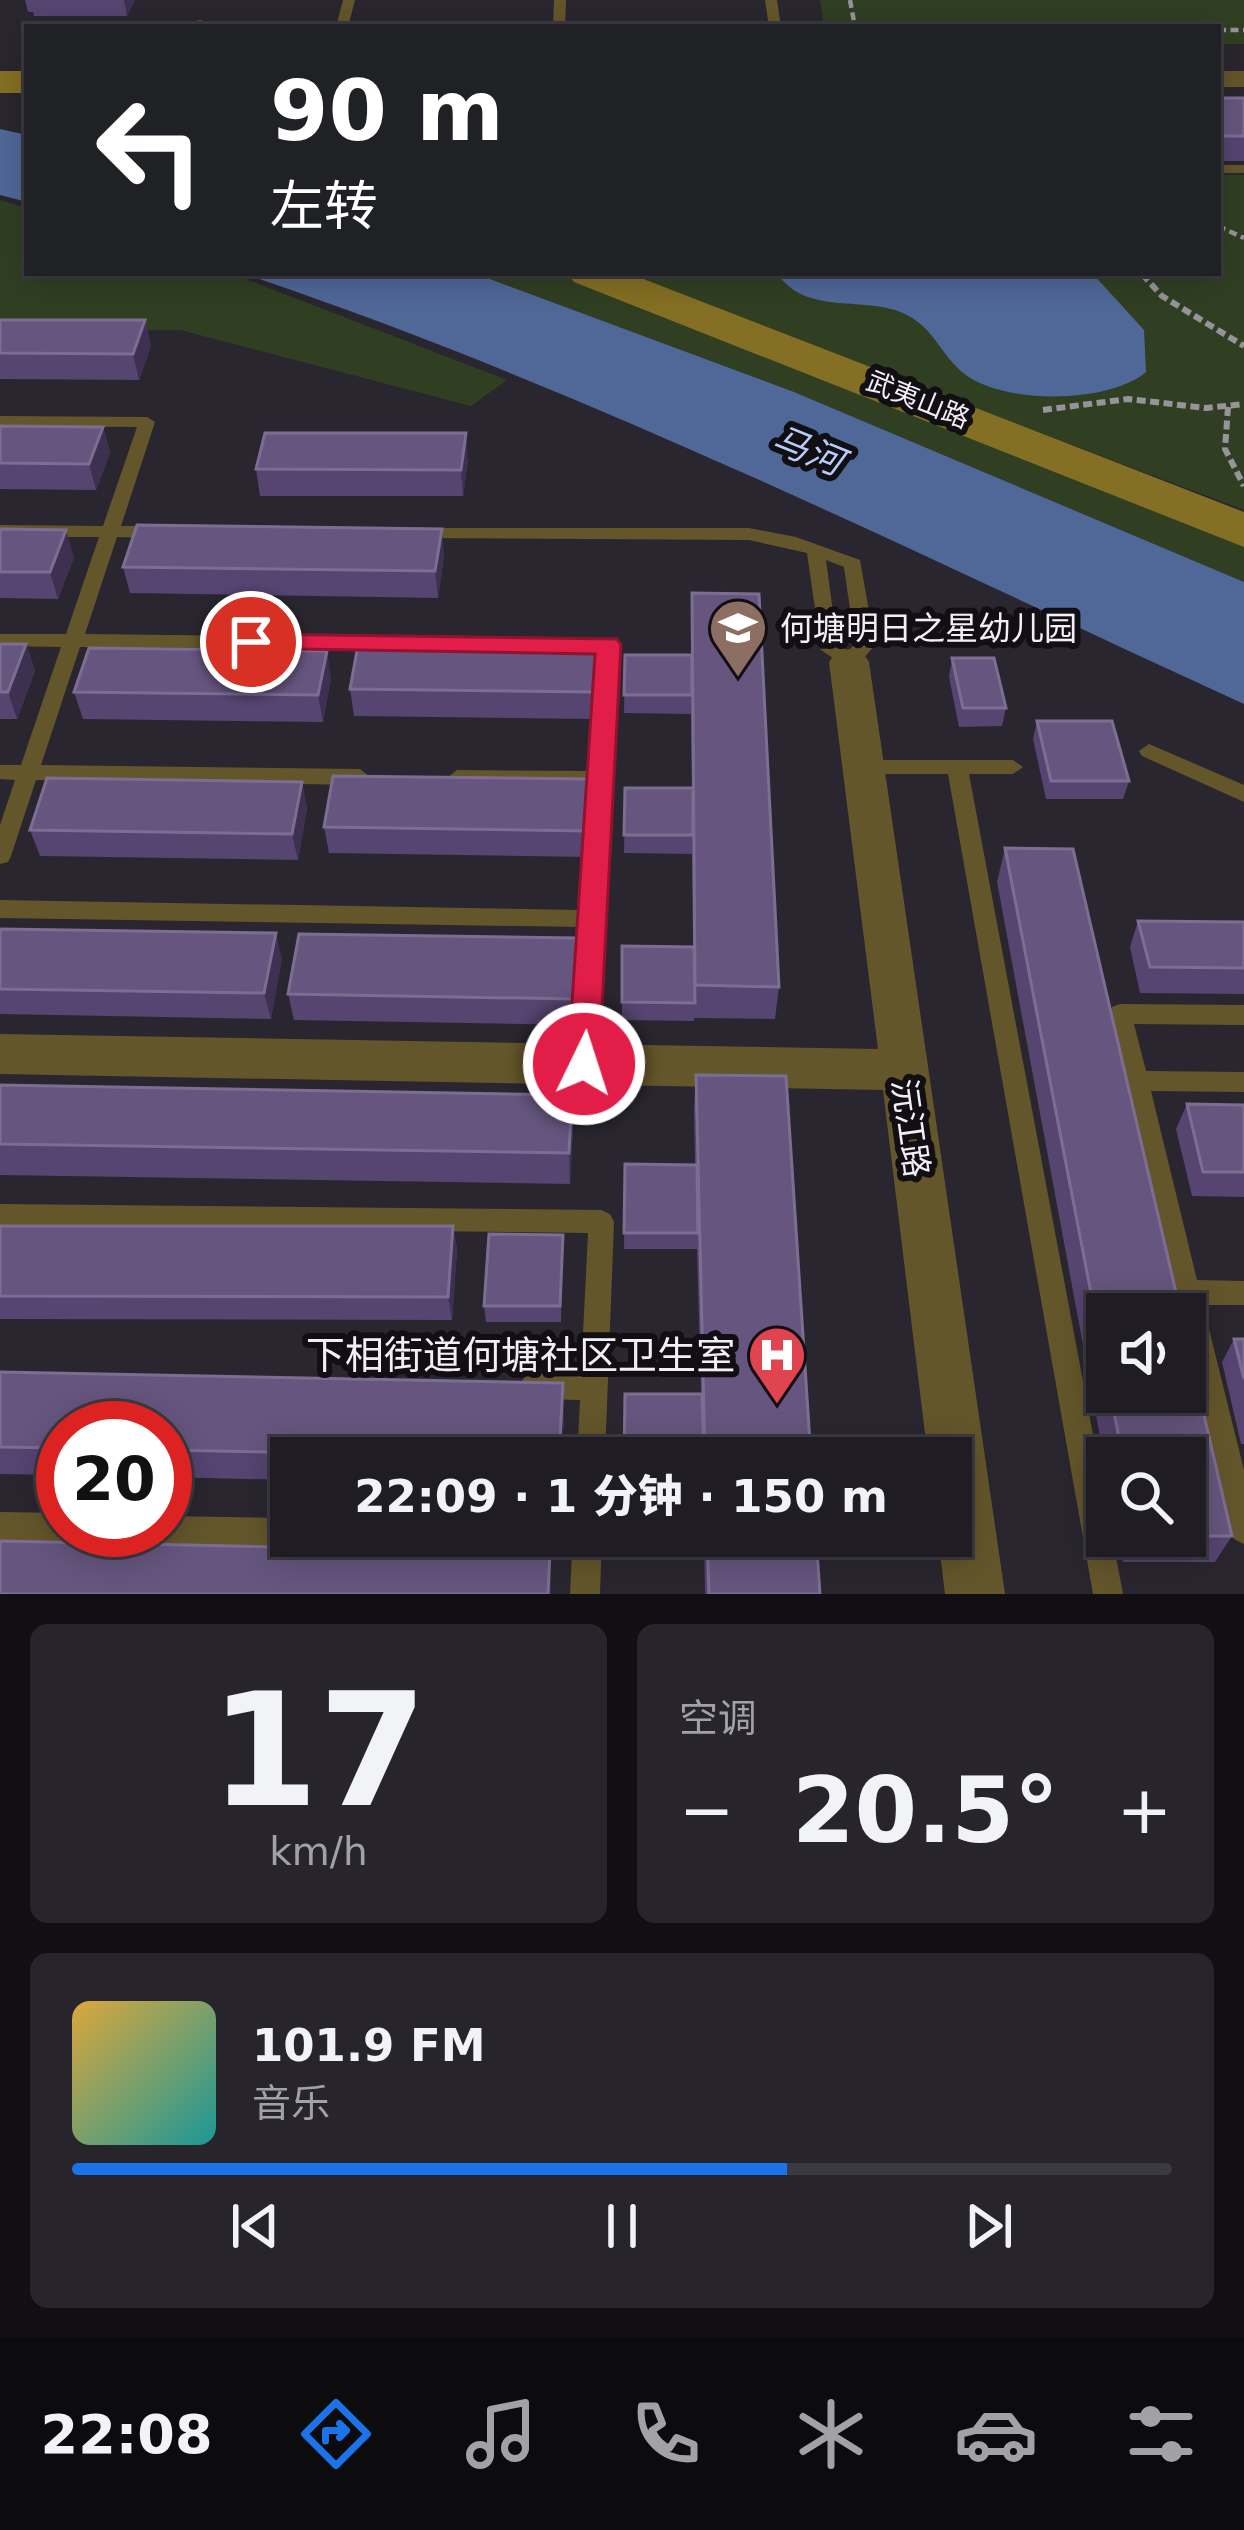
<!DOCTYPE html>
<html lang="zh">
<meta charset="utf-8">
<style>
body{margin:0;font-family:"DejaVu Sans","Noto Sans SC",sans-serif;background:#27252b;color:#f1f3f6;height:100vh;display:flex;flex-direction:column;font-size:45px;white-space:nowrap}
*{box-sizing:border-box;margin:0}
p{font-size:39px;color:#a1a1a6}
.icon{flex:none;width:66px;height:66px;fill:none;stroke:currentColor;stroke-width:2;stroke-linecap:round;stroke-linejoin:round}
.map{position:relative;height:1594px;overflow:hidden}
.sheet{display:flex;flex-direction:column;gap:30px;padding:30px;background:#110f13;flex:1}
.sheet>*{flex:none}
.banner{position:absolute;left:24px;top:24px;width:1197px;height:252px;border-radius:0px;box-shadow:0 6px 30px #0003,0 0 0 3px #3c3a41;background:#202124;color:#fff;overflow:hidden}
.fabs{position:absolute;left:1086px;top:1293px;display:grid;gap:24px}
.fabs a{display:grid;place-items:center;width:120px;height:120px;border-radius:0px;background:#1f1c23;box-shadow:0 6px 30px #0003,0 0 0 3px #3c3a41;font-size:60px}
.speed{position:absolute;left:36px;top:1401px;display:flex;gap:24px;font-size:60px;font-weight:700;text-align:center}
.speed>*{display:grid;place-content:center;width:156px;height:156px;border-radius:50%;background:#1f1c23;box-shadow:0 6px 30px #0003,0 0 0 3px #3c3a41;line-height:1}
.speed .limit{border:18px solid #d22;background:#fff;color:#111}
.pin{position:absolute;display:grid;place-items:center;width:102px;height:102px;color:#fff;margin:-51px;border:6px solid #fff;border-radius:50%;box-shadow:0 3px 12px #0007}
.me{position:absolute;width:132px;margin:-66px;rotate:4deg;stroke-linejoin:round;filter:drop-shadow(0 0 9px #0008)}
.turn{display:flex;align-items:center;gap:42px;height:252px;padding:0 48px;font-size:54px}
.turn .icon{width:156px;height:156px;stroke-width:2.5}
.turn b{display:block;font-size:84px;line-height:102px}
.big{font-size:90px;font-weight:800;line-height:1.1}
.sheet .card{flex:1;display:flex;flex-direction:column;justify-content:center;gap:18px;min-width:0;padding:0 42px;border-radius:18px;background:#27252b}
.sheet .dial{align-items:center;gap:0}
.dial b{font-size:156px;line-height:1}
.song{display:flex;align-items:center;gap:36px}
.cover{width:144px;height:144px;border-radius:18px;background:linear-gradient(135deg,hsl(40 70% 55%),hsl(180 70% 35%))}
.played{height:12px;border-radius:6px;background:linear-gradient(90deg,#1a73e8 65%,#3c3a41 65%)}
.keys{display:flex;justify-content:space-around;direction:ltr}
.heat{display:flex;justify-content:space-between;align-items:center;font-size:66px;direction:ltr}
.sheet .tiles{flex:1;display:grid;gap:30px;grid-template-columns:1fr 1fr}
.card:last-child{grid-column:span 2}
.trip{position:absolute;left:270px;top:1437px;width:702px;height:120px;border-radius:0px;background:#1f1c23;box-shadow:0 6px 30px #0003,0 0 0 3px #3c3a41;font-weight:800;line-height:120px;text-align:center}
.tab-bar{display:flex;height:192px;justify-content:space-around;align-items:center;background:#0c0b0e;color:#a1a1a6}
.tab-bar .icon{width:84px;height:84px}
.tab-bar .active{color:#1a73e8}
.tab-bar b{font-size:54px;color:#f1f3f6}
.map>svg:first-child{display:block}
.green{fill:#303f22}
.water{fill:#506898}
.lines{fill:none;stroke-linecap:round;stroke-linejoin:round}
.path-far1{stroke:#96939b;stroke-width:4.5;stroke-dasharray:8 4.5;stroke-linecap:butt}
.path{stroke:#96939b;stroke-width:6;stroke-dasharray:9 4.5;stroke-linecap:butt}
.lane{fill:#64562b;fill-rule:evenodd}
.street{fill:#64562b;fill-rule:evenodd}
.secondary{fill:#856f24;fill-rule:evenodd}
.wall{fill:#564471}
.shaded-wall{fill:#3d3051}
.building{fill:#66567f;stroke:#7c6e92;stroke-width:3}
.route{fill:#e11d48;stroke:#92132f;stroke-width:3}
.labels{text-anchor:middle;stroke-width:12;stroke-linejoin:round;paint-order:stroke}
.far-street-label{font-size:27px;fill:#f1eef5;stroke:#110f14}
.poi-label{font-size:33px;fill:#f1eef5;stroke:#110f14;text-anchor:start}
.street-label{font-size:33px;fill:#f1eef5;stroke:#110f14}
.water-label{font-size:36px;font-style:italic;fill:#b6cdfa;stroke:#110f14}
.near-poi-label{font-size:39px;fill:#f1eef5;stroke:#110f14;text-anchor:end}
</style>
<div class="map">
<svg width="1244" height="1594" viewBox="0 0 1244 1594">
<rect width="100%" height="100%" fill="#29262f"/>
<path class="green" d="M820 0H1244V44H1218V27H824Z
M1218 175H1244V510L618 273H1218Z
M0 200 27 208V273H230L507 380 471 406 180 330H0Z
M474 273H574L1244 541V582L794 392Z"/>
<path class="water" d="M0 129 27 135V202L0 195Z
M241 273H474L794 392 1244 582V704C914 553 586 388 241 273Z
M777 273H1092L1144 330 1146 372C1109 404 1000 405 962 372 937 350 932 322 895 310 855 298 803 313 777 273Z"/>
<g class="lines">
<path class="path-far1" d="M850 0 855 27
M1218 30H1244
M1218 226 1244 238
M1141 273 1145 277"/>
<path class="path" d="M1142 274 1162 296 1244 346
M1228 407 1225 449 1244 486
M1043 410 1128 399 1206 408 1244 404"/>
<path class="lane" d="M343 0H355L348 27H336Z
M554 0H566L565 27H553Z
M765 0H777L781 27H769Z
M200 20 204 21V27H165Z
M1218 165H1244V173H1218Z
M0 416 147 417 155 422 121 526H161L170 532 161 538 117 537 85 634 615 640 618 645 596 1064 592 1071 584 1074 576 1071 572 1064 581 927 0 918V900L582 910 589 786H457L447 778 457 770 590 771 598 651 80 647 41 765 360 769 370 777 360 785 36 780 11 856 8 862 0 864V825L15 780 0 779V765H21L61 647 0 646V634H66L99 537H0V525L103 526 137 427 0 426Z
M415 528H749L796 537 860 560 875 645 856 667 849 669 821 650 807 553 749 540 409 538 406 534ZM826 560 844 567 855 644 848 651 837 642Z
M1149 744 1244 785V802L1142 756 1139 751Z
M863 760H1013L1023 767 1013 774H969L1107 1509V1536H1112L1123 1594H1093L948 774H863L853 767Z
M1120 1004 1244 1005V1025L1134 1024 1146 1071 1244 1072V1092L1151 1091 1197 1280 1244 1281V1305H1203L1244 1470V1544L1234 1539 1229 1529 1185 1340V1314H1179L1108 1014 1112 1007Z
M0 1204 601 1210 610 1214 614 1222 605 1458H577L580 1400 534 1399 524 1395 520 1386 524 1377 534 1373 581 1374 588 1233 0 1226Z
M0 1512 63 1513V1530H77L73 1538 63 1543 0 1542Z
M165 1516 291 1518V1536H304L301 1543 291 1548 144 1545 134 1540 129 1530H165Z
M416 1536H602L600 1594H570L572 1553 431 1551 421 1546Z"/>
<path class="street" d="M1218 71H1244V87H1218Z
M849 649 863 653 869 662 1005 1594H945L938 1536H951V1458H928L883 1090 0 1074V1034L878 1049 829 662 835 653Z"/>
<path class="secondary" d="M0 71H27V93H0Z
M567 273H628L1244 512V547L574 282Z"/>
</g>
<path class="wall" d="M25 0H135L127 16H34L33 12H28Z
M1218 98H1244V161H1218Z
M0 320H145L151 346 139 380 0 379Z
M0 426 103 427 110 453 96 490 0 489Z
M468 460 463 496H260L256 469Z
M0 529 74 557 58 599 0 598Z
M444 556 438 598 130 593 123 567Z
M692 593 779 987 775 1019 694 1018V1021L622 1020V946L693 947 692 854 624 853 625 788H692L691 714 624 713 625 655H691Z
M0 644H26L35 671 17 719H0Z
M952 658 1006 708 1002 726 959 727 949 677Z
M596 675 595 719 354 716 350 689Z
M331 678 323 722 83 719 74 692Z
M1037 721 1129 781 1123 799H1046L1033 739Z
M589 779 588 857 329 853 324 827Z
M302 782 307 809 298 860 40 856 30 830Z
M1005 848 1107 1314V1392H1185L1232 1536 1215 1562H1123L1118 1536H1185V1458H1107V1474L997 882Z
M1138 921 1244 922V994L1140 993 1130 947Z
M0 929 282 959 271 1019 0 1014Z
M577 965 575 1025 294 1020 288 994Z
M696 1075 811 1458 701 1394 697 1249H624L625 1164 695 1165 694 1107Z
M0 1085 573 1127 570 1184 0 1175Z
M1187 1104 1244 1105V1197L1192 1196 1176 1129Z
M0 1226H453L457 1250 452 1320 0 1319Z
M563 1235 561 1322H486L484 1306Z
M1234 1339H1244V1444H1241L1222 1362Z
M0 1372 564 1411 562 1458H291V1480L165 1477V1428H63V1475L0 1474Z
M704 1536H816L820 1594H705Z"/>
<path class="shaded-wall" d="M124 0H135L127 16Z
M145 320 151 346 139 380 133 354Z
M103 427 110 453 96 490 89 464Z
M466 433 468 460 463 496 461 470Z
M442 529 444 556 438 598 435 571Z
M66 530 74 557 58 599 50 572Z
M26 644 35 671 17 719 8 692Z
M327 651 331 678 323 722 318 695Z
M302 782 307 809 298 860 292 834Z
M276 933 282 959 271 1019 264 993Z
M576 938 577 965 575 1025 574 999Z
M572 1095 573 1127 570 1184 569 1153Z
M453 1226 457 1250 452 1320 448 1297Z
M563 1383 564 1411 562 1458H559Z
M550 1553 551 1594H548Z"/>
<path class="building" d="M1218 98H1244V136H1218Z
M0 320H145L133 354 0 353Z
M0 426 103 427 89 464 0 463Z
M265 433H466L461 470 256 469Z
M137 525 442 529 435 571 123 567Z
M0 529 66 530 50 572H0Z
M692 593 759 594 779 987 695 985Z
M0 644H26L8 692H0Z
M358 645 596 648 594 692 350 689Z
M89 648 327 651 318 695 74 692Z
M625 655H692V695H624Z
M952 658H994L1006 708H963Z
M1037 721H1112L1129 781H1051Z
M333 776 589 779 587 831 324 827Z
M47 778 302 782 292 834 30 830Z
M625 788H693V835H624Z
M1005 848 1073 849 1181 1314H1107V1376Z
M1138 921 1244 922V968L1150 967Z
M0 929 276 933 264 993 0 989Z
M299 934 576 938 574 999 288 994Z
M622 946 694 947 695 1003 622 1002Z
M696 1075 786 1076 811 1458H705Z
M0 1085 572 1095 569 1153 0 1144Z
M1187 1104 1244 1105V1172H1203Z
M625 1164 697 1165 698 1233H624Z
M0 1226H453L448 1297 0 1296Z
M489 1234 563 1235 560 1306H484Z
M1185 1333 1232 1536H1185V1458H1123L1110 1392H1185Z
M1234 1339H1244V1379Z
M0 1372 563 1383 559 1458 165 1450V1428H63V1448L0 1447Z
M625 1394H702L704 1458H624Z
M707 1536H816L820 1594H709Z
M0 1541 550 1553 548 1594H0Z"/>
<path class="route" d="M251 634 617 639 621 645 599 1064 595 1073 584 1077 573 1073 568 1064 595 654 243 648 239 642 243 636Z"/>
<defs>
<g id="school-pin" transform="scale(3)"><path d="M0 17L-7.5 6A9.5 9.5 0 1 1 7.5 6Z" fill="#8d6e63" stroke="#110f14"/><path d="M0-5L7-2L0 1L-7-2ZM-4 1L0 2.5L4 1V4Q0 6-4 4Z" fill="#fff"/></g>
<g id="hospital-pin" transform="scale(3)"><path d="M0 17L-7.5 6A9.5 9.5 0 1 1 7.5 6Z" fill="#e0444e" stroke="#110f14"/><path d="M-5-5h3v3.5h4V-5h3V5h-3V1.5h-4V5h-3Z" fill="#fff"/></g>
</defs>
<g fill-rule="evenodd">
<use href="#school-pin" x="738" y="628"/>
<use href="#hospital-pin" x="777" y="1355"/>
</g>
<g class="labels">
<g class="far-street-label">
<text transform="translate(918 400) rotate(22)" y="9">武夷山路</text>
</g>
<g class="poi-label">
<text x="780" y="640">何塘明日之星幼儿园</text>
</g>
<g class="street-label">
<text transform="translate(911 1128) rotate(82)" y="12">沅江路</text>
</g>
<g class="water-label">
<text transform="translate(808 450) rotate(22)" y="13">马河</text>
</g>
<g class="near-poi-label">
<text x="735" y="1369">下相街道何塘社区卫生室</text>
</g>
</g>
</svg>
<div class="fabs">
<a><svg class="icon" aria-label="sound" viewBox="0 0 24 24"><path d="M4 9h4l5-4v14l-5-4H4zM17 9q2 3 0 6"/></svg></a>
<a><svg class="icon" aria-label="search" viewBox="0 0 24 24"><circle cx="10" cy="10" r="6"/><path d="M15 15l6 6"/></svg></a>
</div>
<div class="speed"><div class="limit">20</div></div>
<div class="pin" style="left:251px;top:642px;background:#d93025"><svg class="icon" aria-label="arrive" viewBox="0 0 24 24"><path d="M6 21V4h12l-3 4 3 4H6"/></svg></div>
<svg class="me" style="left:584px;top:1064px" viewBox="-20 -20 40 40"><circle r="17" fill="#e11d48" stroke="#fff" stroke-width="3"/><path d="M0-11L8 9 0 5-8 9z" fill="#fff"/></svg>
<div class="trip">22:09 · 1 分钟 · 150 m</div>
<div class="banner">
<div class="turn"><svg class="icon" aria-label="left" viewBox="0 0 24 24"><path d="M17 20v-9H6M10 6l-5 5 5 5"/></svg><div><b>90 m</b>左转</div></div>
</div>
</div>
<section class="sheet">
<div class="tiles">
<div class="card dial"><b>17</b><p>km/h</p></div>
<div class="card"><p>空调</p>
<div class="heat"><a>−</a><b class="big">20.5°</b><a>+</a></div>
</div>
<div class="card">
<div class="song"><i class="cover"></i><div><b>101.9 FM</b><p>音乐</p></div></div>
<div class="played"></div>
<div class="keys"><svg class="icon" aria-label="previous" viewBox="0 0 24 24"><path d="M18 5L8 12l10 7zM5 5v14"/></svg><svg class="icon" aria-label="pause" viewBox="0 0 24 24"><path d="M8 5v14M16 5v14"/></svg><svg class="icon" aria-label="next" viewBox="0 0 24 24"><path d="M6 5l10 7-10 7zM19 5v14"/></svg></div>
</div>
</div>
</section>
<nav class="tab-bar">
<b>22:08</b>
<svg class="icon active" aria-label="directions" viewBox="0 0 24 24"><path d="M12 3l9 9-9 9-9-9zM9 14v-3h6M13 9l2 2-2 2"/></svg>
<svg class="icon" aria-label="music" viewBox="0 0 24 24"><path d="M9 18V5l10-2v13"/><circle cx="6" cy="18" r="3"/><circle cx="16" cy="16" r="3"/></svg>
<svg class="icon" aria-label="phone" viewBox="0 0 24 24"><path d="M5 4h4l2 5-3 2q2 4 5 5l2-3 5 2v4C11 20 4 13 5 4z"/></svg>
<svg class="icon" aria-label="climate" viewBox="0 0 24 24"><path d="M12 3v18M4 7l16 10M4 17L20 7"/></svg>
<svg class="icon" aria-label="car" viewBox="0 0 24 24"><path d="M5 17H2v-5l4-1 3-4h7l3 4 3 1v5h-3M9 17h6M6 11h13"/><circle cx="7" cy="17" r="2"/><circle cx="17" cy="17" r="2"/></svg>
<svg class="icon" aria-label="filters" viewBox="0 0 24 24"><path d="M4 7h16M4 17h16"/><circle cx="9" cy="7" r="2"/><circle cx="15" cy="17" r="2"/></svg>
</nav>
